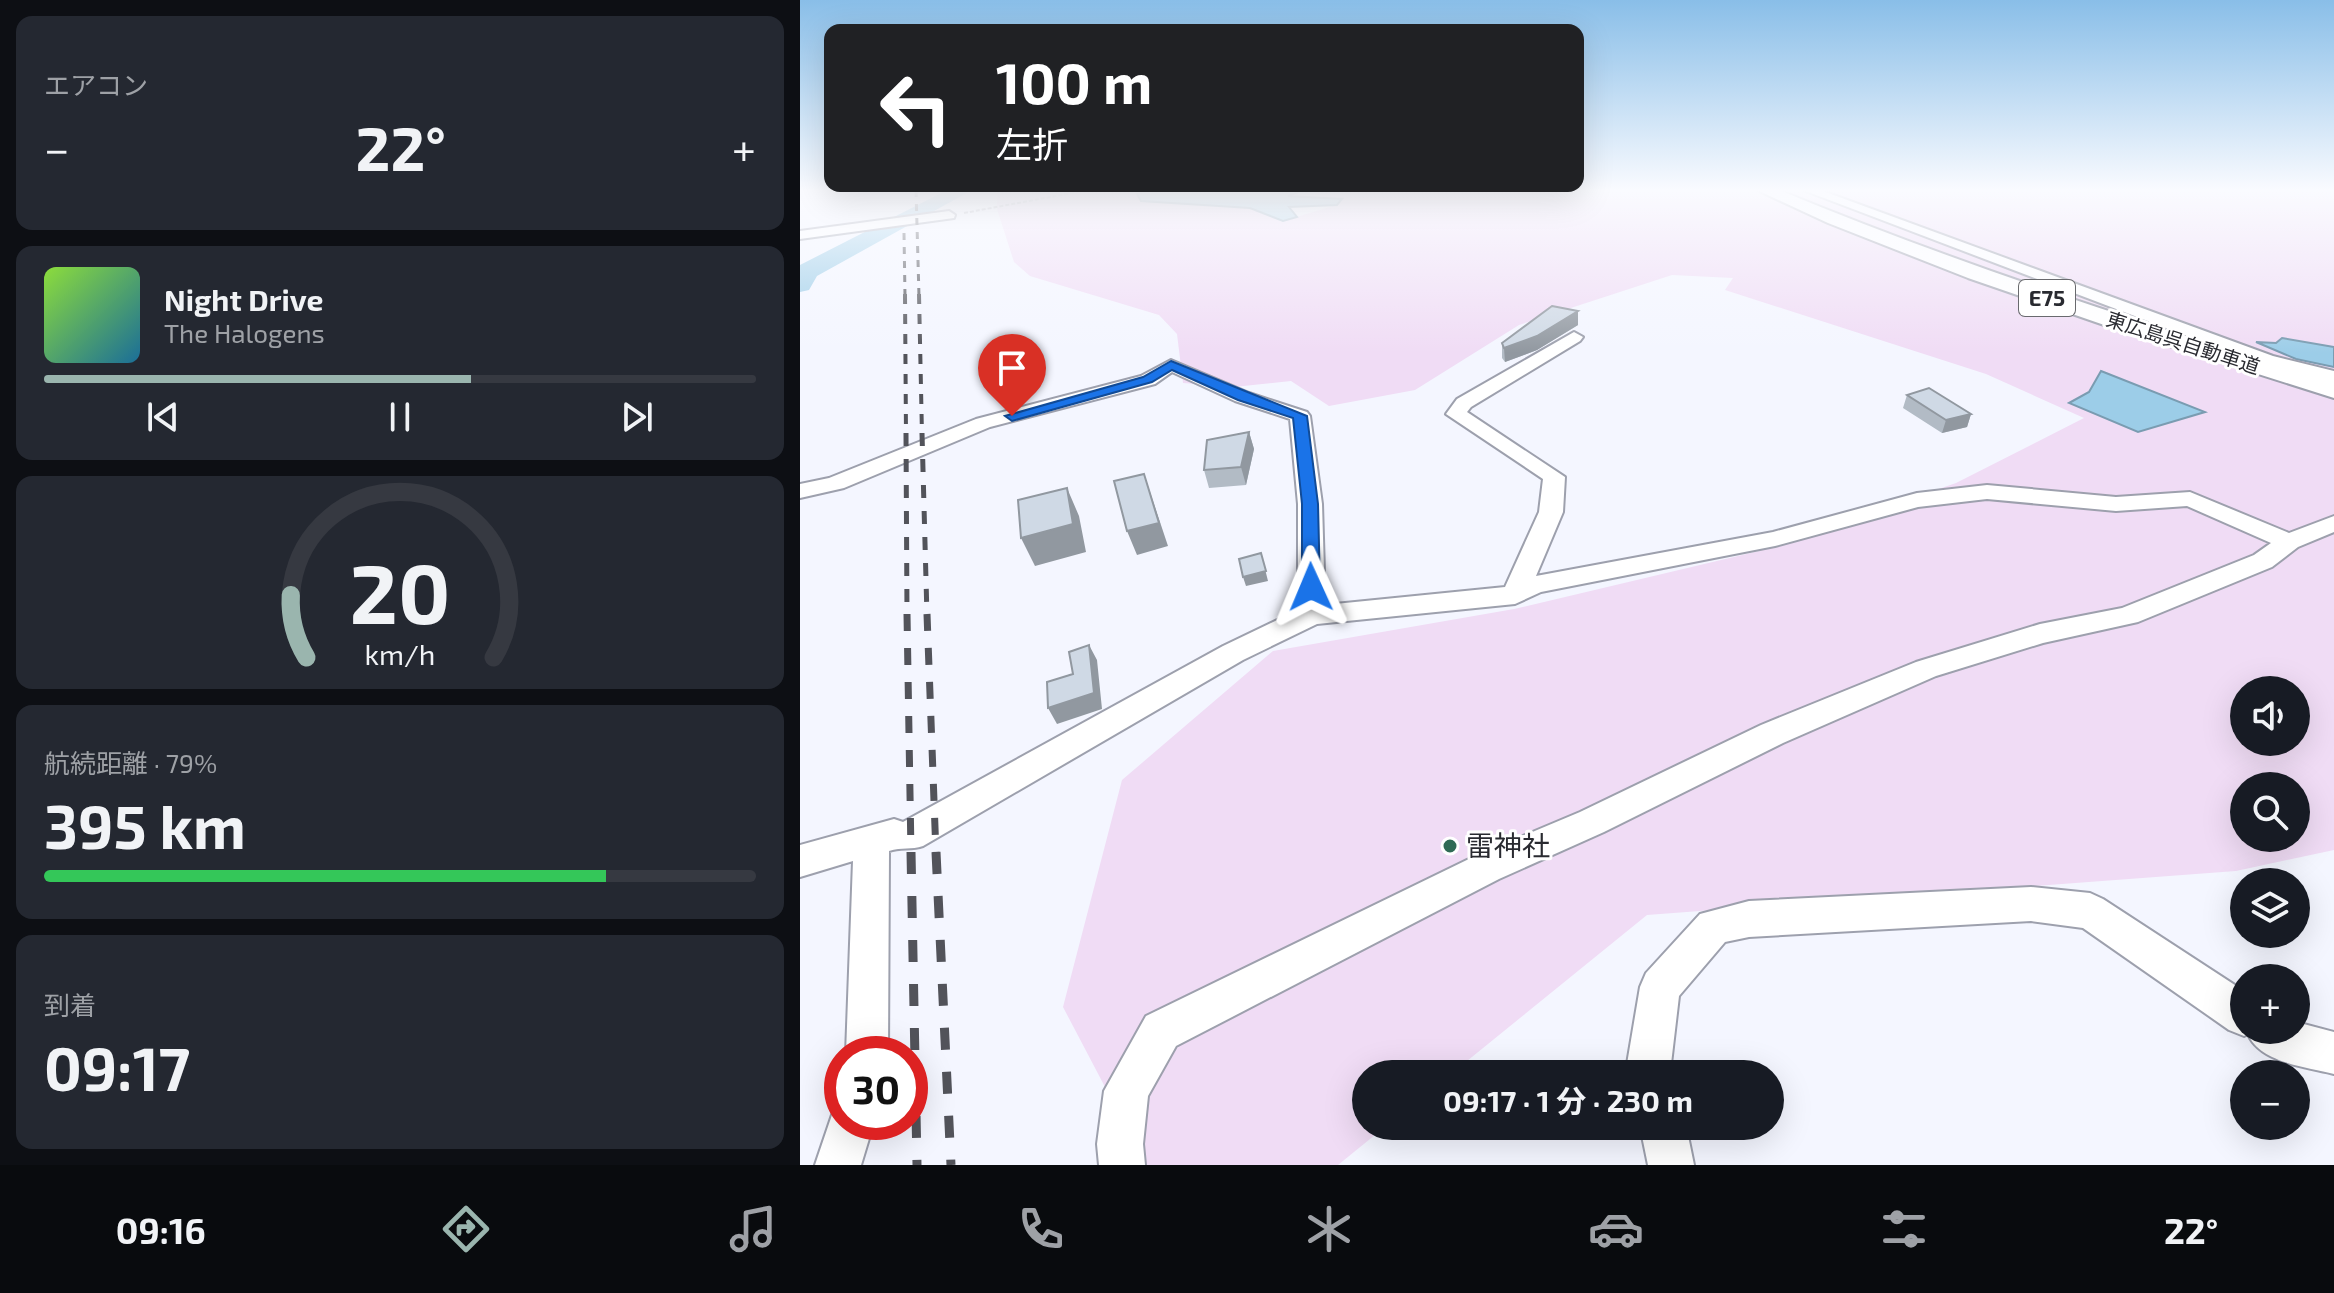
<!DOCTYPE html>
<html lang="ja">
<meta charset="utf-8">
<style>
body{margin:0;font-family:"Exo 2","Noto Sans JP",sans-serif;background:#242831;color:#f1f3f6;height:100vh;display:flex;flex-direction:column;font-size:30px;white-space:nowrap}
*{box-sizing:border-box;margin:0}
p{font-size:26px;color:#9ea1a6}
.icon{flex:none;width:44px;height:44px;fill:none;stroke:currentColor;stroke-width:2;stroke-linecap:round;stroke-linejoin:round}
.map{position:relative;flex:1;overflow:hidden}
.drawer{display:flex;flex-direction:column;gap:16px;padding:16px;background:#0d0f14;width:800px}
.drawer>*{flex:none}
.hud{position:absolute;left:24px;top:24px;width:760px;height:168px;border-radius:16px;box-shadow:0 8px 32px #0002;background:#202124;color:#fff;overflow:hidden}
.buttons{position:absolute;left:1430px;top:676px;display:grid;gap:16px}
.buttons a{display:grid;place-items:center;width:80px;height:80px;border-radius:50%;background:#171b24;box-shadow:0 8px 32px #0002;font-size:40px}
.speed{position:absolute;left:24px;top:1036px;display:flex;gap:16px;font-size:40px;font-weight:700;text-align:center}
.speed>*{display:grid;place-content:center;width:104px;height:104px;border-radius:50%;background:#171b24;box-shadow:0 8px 32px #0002;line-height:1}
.speed .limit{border:12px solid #d22;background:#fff;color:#111}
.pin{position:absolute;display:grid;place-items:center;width:68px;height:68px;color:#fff;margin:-82px -34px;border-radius:50% 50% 50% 0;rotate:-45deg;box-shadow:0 0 8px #0007}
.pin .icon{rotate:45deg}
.me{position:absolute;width:88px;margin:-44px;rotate:359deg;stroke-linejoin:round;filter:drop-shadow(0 0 6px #0008)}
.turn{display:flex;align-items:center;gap:28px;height:168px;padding:0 40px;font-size:36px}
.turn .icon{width:104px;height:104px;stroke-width:2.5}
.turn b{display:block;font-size:56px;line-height:68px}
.big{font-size:60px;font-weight:700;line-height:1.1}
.drawer .tile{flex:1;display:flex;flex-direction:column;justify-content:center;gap:12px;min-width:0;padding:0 28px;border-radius:16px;background:#242831}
.drawer .dial{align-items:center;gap:0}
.dial svg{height:208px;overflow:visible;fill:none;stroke:#363941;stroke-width:7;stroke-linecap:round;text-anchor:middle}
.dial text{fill:#f1f3f6;stroke:none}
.song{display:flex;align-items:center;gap:24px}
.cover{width:96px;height:96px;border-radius:12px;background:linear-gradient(135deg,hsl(90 70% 55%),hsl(200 70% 35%))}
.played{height:8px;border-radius:4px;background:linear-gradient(90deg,#9ab5ae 60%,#363941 60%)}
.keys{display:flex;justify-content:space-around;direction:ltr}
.heat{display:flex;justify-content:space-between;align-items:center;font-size:44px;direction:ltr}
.charge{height:12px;border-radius:6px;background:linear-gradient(90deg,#34c759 79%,#363941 0)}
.trip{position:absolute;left:552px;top:1060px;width:432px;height:80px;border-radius:40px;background:#171b24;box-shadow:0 8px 32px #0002;font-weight:700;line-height:80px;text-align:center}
.tab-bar{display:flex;height:128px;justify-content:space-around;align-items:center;background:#090b0e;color:#9ea1a6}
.tab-bar .icon{width:56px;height:56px}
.tab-bar .on{color:#9ab5ae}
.tab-bar b{font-size:36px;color:#f1f3f6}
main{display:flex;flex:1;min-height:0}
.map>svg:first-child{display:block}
.green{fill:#f0dcf5;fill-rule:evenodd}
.water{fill:#9ccde8;stroke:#7a9cb1;stroke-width:2}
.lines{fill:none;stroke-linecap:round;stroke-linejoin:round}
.river{fill:#9ccde8;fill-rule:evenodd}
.minor-casing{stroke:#9da0ad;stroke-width:4}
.highway-casing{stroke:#9da0ad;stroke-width:4}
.path{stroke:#adaeb6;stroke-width:2;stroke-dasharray:4 2;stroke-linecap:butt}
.minor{fill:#fff;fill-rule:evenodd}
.highway{fill:#fff;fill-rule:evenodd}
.rail-far4{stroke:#52535a;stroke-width:3;stroke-dasharray:7 7;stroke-linecap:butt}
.rail-far3{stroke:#52535a;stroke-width:4;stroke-dasharray:10 10;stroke-linecap:butt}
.rail-far2{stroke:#52535a;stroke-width:5;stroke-dasharray:13 13;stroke-linecap:butt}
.rail-far1{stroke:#52535a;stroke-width:7;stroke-dasharray:17 17;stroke-linecap:butt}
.rail{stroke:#52535a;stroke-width:9;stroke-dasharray:22 22;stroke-linecap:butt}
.wall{fill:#b2bbc5}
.shaded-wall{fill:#9198a0}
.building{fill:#cfd9e5;stroke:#9198a0;stroke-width:2}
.route{fill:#1a73e8;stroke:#114b97;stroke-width:2}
.poi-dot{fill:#2f6a55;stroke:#fff;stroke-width:3}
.labels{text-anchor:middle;stroke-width:6;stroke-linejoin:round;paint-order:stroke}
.far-street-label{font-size:20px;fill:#292a30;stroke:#fff}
.shield{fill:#fff;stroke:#696a6e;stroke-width:2}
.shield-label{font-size:22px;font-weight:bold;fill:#292a30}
.near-poi-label{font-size:28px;fill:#292a30;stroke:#fff;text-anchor:start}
</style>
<main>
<section class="drawer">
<div class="tile"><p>エアコン</p>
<div class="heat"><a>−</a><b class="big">22°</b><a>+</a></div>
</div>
<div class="tile">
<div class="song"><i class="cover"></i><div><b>Night Drive</b><p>The Halogens</p></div></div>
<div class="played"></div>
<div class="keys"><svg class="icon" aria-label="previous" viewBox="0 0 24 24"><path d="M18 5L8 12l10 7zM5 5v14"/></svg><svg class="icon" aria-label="pause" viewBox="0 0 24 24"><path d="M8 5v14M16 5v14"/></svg><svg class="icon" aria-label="next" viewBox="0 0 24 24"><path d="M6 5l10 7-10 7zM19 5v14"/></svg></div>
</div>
<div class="tile dial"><svg viewBox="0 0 100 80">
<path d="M14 69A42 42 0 1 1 86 69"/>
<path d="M14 69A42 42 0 0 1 8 45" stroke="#9ab5ae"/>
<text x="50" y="56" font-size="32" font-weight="700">20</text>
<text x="50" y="72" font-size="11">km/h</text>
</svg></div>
<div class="tile"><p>航続距離 · 79%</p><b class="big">395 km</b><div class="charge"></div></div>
<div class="tile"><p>到着</p><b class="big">09:17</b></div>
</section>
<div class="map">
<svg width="1534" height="1165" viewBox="0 0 1534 1165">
<rect width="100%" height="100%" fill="#f4f6ff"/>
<path class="green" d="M197 190H362L343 201 450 208 483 221 536 205 512 190H1534V850L1436 871 847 915 651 1074H566V1126H586L538 1165H346L263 1007 322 780 473 651 714 609 959 551 1156 483 1284 418 1186 374 925 290 933 278 872 275 719 325 615 390 529 406 491 381 434 387 383 383 377 334 359 315 230 276 214 262 197 209ZM1444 690H1496V742H1444ZM1444 786H1496V838H1444Z"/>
<path class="water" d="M349 190H499L501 191 488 196 542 199 537 205 489 207 497 217 483 221 450 208 341 201 337 194Z
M1482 338 1534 347V367L1496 359 1456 342 1476 343Z
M1301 371 1405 412 1338 432 1269 403 1289 392Z"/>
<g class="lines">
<path class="river" d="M147 190H172L17 276 9 290 0 292V265Z"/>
<g class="minor-casing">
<path id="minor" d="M1003 190H1020L1473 356 1534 371V383L1461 364Z
M149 211 155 215 154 218 0 239V231Z
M774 332 783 337 780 341 671 407 667 412 765 477 763 512 736 576 973 532 1117 493 1187 485 1316 497 1390 492 1489 533 1534 516V532L1498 547 1472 567 1338 622 1243 643 1136 676 983 743 804 832 699 879 376 1046 348 1096 343 1144 345 1165H299L297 1144 304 1091 346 1016 673 857 780 812 961 725 1116 662 1240 624 1322 608 1454 555 1471 543 1387 506 1316 511 1187 499 1118 507 975 546 741 592 715 604 517 624 443 660 123 846C111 850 102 847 89 851L88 1054H46L53 861 0 877V845L94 819 103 822 423 646 498 610V504L490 419 435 401 372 372 355 384 190 427 44 488 0 498V484L29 478 176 419 341 376 371 360 449 393 507 412 510 416 522 504 525 605 705 587 739 512 743 479 646 414 657 399Z
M1231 887 1290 893 1303 899 1444 991V1030H1496V1022L1534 1032V1074C1507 1067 1460 1063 1448 1034L1444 1036 1429 1030 1283 928 1231 921 949 937 925 942 879 996 871 1064 873 1074H829L827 1064 840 987 846 973 900 914 949 901Z
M42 1103V1122H74L61 1165H15L35 1106Z
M840 1126H886L894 1165H848Z"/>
</g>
<g class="highway-casing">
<path id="highway" d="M957 190H979C1160 265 1346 325 1534 382V398L1310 327 1168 278 1028 223Z"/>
</g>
<path class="path" d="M164 213 288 190"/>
<use href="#minor" class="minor"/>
<use href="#highway" class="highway"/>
<path class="rail-far4" d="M116 190 119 296
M104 233 105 296"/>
<path class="rail-far3" d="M105 294 106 435
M119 294 122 435"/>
<path class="rail-far2" d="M106 433 107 616
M122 433 127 616"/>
<path class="rail-far1" d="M107 614 111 854
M127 614 136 854"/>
<path class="rail" d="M111 852 117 1165
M136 852 151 1165"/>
</g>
<path class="wall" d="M778 311V325L737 350 705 362 702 358V343Z
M1107 395 1171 414 1167 427 1142 433 1103 408Z
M449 432 454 449 446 485 409 488 404 470Z"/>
<path class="shaded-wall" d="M778 311V325L737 350 705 362 704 348Z
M1171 414 1167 427 1142 433 1146 420Z
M449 432 454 449 446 485 441 467Z
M344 474 368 546 337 555 327 531Z
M267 488 279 516 286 552 235 566 221 538Z
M461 553 468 581 446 586 443 577Z
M289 645 297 660 302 709 257 724 248 708 294 693Z"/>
<path class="building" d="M752 306 778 311 737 336 704 348 702 343Z
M1129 388 1171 414 1146 420 1107 395Z
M449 432 441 467 404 470 407 440Z
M344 474 359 523 327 531 314 481Z
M267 488 273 524 221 538 218 500Z
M461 553 466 571 443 577 439 559Z
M289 645 294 693 248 708 247 682 273 674 269 652Z"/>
<linearGradient id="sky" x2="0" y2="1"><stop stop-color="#89bee8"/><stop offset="0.54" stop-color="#fafbff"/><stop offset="1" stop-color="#fafbff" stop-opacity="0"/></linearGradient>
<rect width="1534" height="353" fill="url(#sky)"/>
<path class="route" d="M371 361 507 416 518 504 520 587 518 592 511 593 502 587V504L493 418 438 400 372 370 352 382 212 421 205 416 343 377Z"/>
<circle class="poi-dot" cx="650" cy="846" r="8"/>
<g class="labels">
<g class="far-street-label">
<text transform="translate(1383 343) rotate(18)" y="7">東広島呉自動車道</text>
</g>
<rect class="shield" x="1219" y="280" width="56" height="36" rx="6"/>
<g class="shield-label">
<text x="1247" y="306">E75</text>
</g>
<g class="near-poi-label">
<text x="666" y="856">雷神社</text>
</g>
</g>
</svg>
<div class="buttons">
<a><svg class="icon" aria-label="sound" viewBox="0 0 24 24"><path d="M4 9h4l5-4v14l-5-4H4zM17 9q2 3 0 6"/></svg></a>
<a><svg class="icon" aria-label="search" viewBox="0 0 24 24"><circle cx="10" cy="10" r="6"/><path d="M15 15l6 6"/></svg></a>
<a><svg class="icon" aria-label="layers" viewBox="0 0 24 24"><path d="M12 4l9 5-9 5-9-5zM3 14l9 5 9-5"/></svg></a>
<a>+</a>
<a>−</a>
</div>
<div class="speed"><div class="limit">30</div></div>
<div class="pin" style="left:212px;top:416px;background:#d93025"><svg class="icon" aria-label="arrive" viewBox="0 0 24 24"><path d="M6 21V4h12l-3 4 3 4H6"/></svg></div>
<svg class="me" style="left:511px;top:587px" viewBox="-20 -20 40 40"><path d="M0-17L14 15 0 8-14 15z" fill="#1a73e8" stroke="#fff" stroke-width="4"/></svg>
<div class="trip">09:17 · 1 分 · 230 m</div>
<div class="hud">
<div class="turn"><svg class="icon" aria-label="left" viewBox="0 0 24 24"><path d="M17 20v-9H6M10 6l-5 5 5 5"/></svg><div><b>100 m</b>左折</div></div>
</div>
</div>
</main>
<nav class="tab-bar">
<b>09:16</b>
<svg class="icon on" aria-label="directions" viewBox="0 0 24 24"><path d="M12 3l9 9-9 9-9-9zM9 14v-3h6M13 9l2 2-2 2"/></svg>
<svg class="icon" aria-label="music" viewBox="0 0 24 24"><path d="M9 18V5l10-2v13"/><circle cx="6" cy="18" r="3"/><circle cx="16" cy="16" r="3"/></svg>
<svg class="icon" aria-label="phone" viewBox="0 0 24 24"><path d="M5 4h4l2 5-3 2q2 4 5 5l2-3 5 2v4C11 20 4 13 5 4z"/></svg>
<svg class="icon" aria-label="climate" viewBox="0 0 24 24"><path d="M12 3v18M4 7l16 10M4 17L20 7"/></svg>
<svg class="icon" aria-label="car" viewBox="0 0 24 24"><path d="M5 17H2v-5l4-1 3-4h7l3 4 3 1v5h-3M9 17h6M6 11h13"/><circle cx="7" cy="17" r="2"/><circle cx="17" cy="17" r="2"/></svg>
<svg class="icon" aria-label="filters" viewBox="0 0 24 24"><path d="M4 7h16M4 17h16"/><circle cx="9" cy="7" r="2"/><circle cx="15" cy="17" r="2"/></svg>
<b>22°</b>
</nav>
